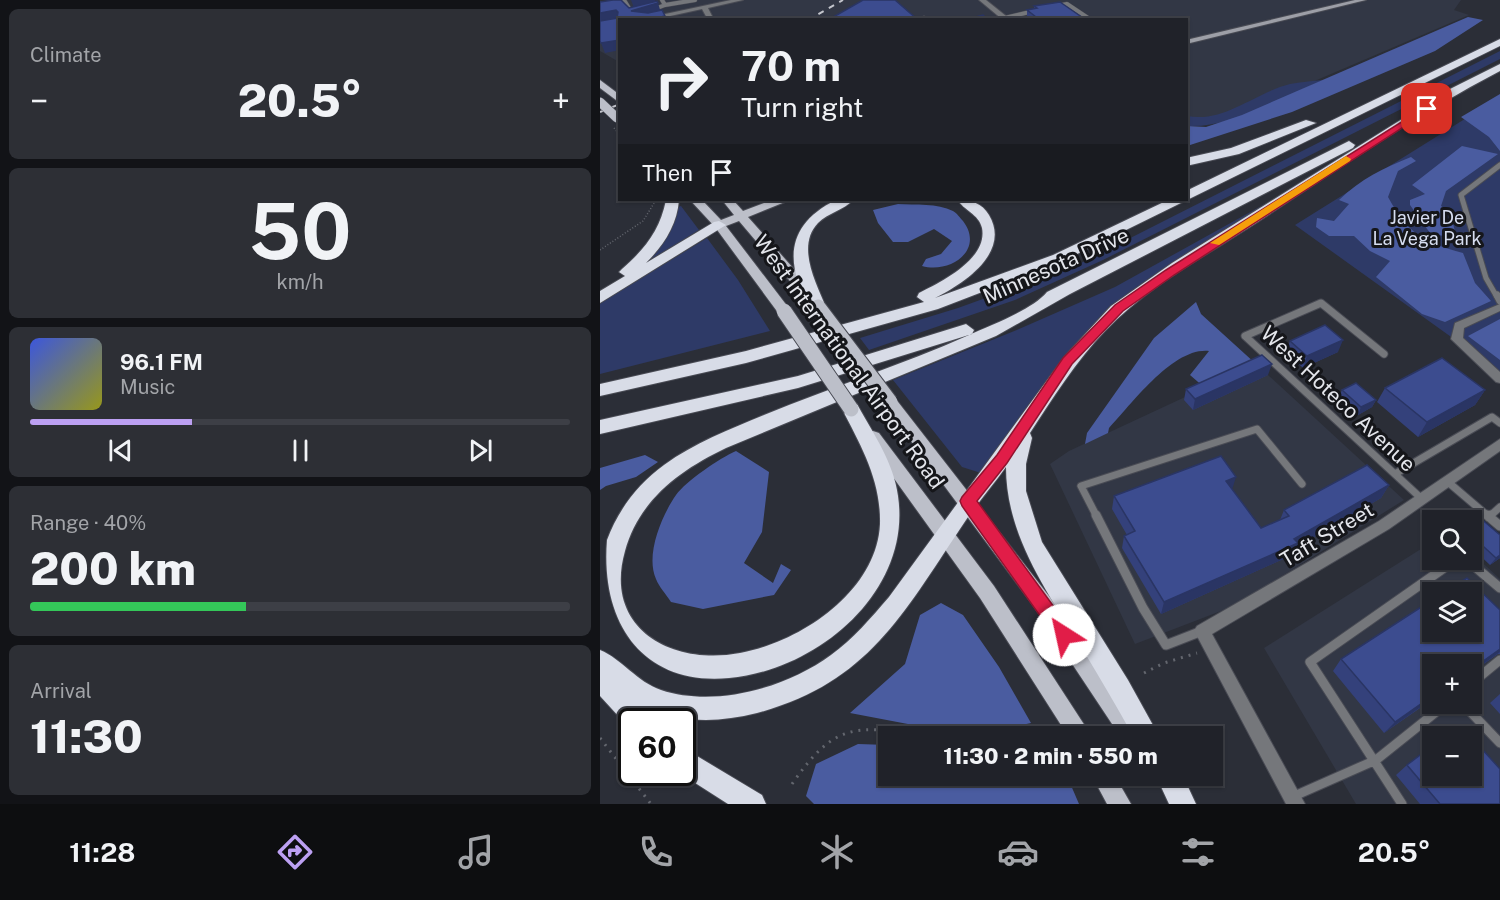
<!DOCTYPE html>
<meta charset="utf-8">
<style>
body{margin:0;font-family:"Public Sans",sans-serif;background:#2d2f35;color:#f1f3f6;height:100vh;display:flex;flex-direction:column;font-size:22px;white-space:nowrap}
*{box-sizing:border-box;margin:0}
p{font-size:20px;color:#a2a4a8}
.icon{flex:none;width:33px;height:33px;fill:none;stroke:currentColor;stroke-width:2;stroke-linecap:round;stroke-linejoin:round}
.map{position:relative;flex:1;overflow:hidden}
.side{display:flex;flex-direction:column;gap:9px;padding:9px;background:#121317;width:600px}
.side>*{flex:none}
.top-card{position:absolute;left:18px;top:18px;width:570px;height:183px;border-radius:0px;box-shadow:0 2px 4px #0004,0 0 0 2px #3d3f46;background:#202229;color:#f1f3f6;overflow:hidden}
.controls{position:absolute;left:822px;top:510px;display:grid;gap:12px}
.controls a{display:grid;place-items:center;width:60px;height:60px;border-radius:0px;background:#202229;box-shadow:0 2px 4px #0004,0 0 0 2px #3d3f46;font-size:30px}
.speed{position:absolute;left:18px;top:708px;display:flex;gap:12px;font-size:30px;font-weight:700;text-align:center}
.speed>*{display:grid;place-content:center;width:78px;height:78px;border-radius:50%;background:#202229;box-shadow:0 2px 4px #0004,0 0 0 2px #3d3f46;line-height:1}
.speed .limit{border:3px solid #111;border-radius:9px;background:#fff;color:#111}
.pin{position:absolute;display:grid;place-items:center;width:51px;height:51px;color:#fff;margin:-26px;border-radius:12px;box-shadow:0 3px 9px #0006}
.me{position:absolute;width:66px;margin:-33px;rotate:325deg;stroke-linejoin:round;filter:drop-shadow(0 0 4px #0008)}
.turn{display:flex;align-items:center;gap:21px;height:126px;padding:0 24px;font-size:27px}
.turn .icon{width:78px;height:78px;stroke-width:2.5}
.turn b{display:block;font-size:42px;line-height:51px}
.then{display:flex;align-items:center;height:57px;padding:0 24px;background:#0003;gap:12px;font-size:22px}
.big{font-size:45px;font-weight:800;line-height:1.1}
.side .tile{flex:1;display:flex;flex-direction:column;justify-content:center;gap:9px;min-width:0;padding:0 21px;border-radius:9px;background:#2d2f35}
.side .dial{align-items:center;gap:0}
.dial b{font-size:78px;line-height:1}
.song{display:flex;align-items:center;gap:18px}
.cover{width:72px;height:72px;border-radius:9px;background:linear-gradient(135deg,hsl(230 70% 55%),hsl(60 70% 35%))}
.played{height:6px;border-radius:3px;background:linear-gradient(90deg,#bca0f2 30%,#3d3f46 30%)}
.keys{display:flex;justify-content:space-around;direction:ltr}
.heat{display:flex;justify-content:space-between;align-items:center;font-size:33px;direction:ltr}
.charge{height:9px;border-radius:4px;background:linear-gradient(90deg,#34c759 40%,#3d3f46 0)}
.trip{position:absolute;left:278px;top:726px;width:345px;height:60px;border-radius:0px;background:#202229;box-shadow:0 2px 4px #0004,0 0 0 2px #3d3f46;font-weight:800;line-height:60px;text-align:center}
.menu{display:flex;height:96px;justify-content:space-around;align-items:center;background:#0d0e10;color:#a2a4a8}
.menu .icon{width:42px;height:42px}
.menu .selected{color:#bca0f2}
.menu b{font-size:27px;color:#f1f3f6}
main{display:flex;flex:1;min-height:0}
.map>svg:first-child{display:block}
.built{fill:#323745;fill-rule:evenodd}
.green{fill:#2e3a67}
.forest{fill:#4a5ca0}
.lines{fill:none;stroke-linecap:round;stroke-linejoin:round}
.lane-far3-casing{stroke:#494b54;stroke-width:5}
.lane-far2-casing{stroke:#494b54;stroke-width:7}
.lane-far1-casing{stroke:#494b54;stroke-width:9}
.lane-casing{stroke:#494b54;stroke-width:11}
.street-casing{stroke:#494b54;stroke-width:2}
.secondary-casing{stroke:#494b54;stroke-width:2}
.primary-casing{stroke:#494b54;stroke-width:2}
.highway-casing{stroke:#494b54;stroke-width:2}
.path-far1{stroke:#63666e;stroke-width:1.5;stroke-dasharray:1 2;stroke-linecap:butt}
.path{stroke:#63666e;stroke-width:3;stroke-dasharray:2 6;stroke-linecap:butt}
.lane-far3{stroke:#75777b;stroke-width:4}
.lane-far2{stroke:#75777b;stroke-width:5}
.lane-far1{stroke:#75777b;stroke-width:7}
.lane{stroke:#75777b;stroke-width:9}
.street{fill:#75777b;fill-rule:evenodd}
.secondary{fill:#9d9fa7;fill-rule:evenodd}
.primary{fill:#bcbfc9;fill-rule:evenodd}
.highway{fill:#d8dce7;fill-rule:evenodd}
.rail{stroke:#c3c5cc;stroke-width:2;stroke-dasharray:6 6;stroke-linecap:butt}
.primary-bridge-far1-casing{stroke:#494b54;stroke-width:10;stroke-linecap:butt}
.primary-bridge-casing{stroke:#494b54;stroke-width:17;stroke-linecap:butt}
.primary-bridge-far1{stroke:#bcbfc9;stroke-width:9}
.primary-bridge{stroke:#bcbfc9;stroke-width:15}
.wall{fill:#34417b}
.shaded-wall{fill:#2a3564}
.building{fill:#3c4c8f;stroke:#2a3564;stroke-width:1.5}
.route{fill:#e11d48;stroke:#92132f;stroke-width:1.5}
.slow{fill:#f59e0b}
.labels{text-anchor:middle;stroke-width:6;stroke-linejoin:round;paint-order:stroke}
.far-park-label{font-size:18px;fill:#d6ddf0;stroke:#15161a}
.street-label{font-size:21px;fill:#e4e6ec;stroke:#15161a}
</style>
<main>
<section class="side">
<div class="tile"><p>Climate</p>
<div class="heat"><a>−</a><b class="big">20.5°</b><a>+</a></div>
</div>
<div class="tile dial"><b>50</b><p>km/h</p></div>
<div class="tile">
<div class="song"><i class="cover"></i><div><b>96.1 FM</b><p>Music</p></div></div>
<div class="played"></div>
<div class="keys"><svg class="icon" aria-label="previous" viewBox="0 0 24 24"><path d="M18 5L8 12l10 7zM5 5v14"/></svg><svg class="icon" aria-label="pause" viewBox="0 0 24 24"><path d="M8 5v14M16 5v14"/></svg><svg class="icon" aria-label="next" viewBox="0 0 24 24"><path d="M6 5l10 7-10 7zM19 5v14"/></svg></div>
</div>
<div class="tile"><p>Range · 40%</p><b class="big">200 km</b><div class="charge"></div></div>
<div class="tile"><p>Arrival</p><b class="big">11:30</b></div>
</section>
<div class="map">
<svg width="900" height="804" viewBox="0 0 900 804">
<rect width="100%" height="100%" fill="#2b2e37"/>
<path class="built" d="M14 0H861L854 10 869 15 616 123 587 120 586 20H20L19 62 0 51V2Z
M656 364 804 500 634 606 535 644 450 464 469 451Z
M832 542V560H872V553L900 579V804H756L664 648ZM832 592H872V632H832ZM832 664H872V704H832ZM832 736H872V776H832Z"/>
<path class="green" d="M900 51V59L503 260 415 300 269 350 260 338 358 308 479 264Z
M723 80C681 98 633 128 587 126V116C625 123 654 93 690 84 700 82 712 81 723 80Z
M900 97V372L695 225Z
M692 189 526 298 381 473 362 467 293 380 419 329 515 287Z
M81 206 99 230 43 265 78 207Z
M107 238 138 280 170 331 0 374V303Z"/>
<path class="forest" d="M868 17 883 20 835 51 692 112 587 146V126L606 127 642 115Z
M900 94V151L889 137 861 117Z
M862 146 898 154 846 191 841 206 850 212 857 239 830 233 810 205V200L825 194 812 185Z
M811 157 816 161 798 171 788 197C808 234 823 242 863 253L875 283 891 301 845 322 822 314 776 277 790 261 770 251 754 236H729L716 227 717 218 734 221 749 204 739 200C761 179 783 168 811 157Z
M298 204C316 205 337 203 353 211 357 213 360 218 363 221 385 250 350 274 322 266L326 259 341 254 352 241 334 229 308 242H293L278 223 273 210Z
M596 302 601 314 656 364 605 388 590 375 609 351C573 347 532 404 509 428L508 433 485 444 487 433 554 338Z
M900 319V360L868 336Z
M136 451 169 472 162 532 144 563 173 583 181 564 191 570 174 595 103 609 71 602C66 594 59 587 56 579 45 555 62 515 76 495 86 481 120 458 136 451Z
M45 455 58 462 36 477 6 486 0 490V468Z
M341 603 363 615 399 667 431 723 371 736 250 713 305 664 320 615Z
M258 744 288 745V776H467L479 804H214L206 796 216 764Z"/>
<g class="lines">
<g class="lane-far3-casing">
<path id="lane-far3" d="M24 0 32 13
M62 0 65 5 95 0
M457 6 467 4 491 20
M52 10 65 5
M324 18 326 20
M396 20 434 11"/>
</g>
<g class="lane-far2-casing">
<path id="lane-far2" d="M897 297 886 278 861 195 900 165"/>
</g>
<g class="lane-far1-casing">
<path id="lane-far1" d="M897 295 900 301
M784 354 721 303 645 336 823 500
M795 474 892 417 900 423
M848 482 889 517
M497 517 481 486 657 429 702 484
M889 517 900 507"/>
</g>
<g class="lane-casing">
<path id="lane" d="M496 515 543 608 566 645 602 631
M887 515 900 526
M889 517 891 515
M867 560 900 588
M872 683 900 660
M863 704 900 743
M692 797 776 760 846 704
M802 804 710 662 854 561 861 560"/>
</g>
<g class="street-casing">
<path id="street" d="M131 0H143L108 8 114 20H108L102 9 52 20H37Z
M379 0H386L411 20H403Z
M900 304V311L864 328 863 338 900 372V383L896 382 851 339 855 323Z
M900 439V451L789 529 612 634 705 804H686L597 636 594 631 597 626 779 521Z"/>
</g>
<g class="secondary-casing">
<path id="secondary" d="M755 0H766L586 44V40Z"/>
</g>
<g class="primary-casing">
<path id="primary" d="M0 80 20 95V103L0 88Z
M90 200H102L121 220 134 215 122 200H133L143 211 172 200H186L185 202 148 217 216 294 218 297 216 300H206L139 221 126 226 191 311 184 315 179 314 115 227Z
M290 396 295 398 449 596 539 729 542 736H520L435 608 285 406 282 402Z
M273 431 279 433 394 586 487 729 490 736H468L380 598 267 441 265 437 267 433Z
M492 776H515L531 804H507Z"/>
</g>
<g class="highway-casing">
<path id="highway" d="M900 39V46L463 261 338 309 146 363 0 396V384L146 351 324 302 317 297 319 293C341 282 388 259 382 228 379 214 363 210 358 200 371 200 382 203 389 215 411 252 365 283 335 298L453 255 568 200H586V191Z
M900 64V71C814 116 734 172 653 225 602 258 547 287 505 331 476 361 453 398 430 433L432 438 426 464V491L442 542 528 680 559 736H533C517 707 500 678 483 650 448 593 406 536 406 467 391 488 374 507 360 529 302 616 266 684 157 713 117 723 81 723 42 707L51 722H32V731L0 696V650C22 659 37 682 61 690 115 708 186 688 231 655 253 639 271 618 289 597L464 357 511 306 572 263 850 89Z
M706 120 716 123 639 154 586 166V158L631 148Z
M749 141 755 145 753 148 470 294 396 336 126 448C80 470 39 500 25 551 3 628 71 666 140 653 201 642 277 591 280 524 281 480 261 446 242 409L245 404H257C273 433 294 463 298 496 312 591 218 670 129 678 46 686 0 627 7 540 18 510 38 484 64 465 94 443 130 429 164 415 232 387 302 365 369 335 391 325 432 310 447 292Z
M66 200H79C77 225 64 245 46 263L114 222 119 221 126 225 0 303V291L25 276 19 272 22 269C45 249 60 230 66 200Z
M236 200H253C244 210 228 213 218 223 196 246 216 283 226 307L218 312 212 311C184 264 185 225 236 200Z
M366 324 374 330 372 334 198 388 0 434V420L198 376Z
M82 747 162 795 166 804H128L78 772H82Z
M556 776H583L596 804H569Z"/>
</g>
<path class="path-far1" d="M14 128 20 135
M0 250 43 221 56 200"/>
<path class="path" d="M544 673 564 663 597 653
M410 736 437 726
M0 738 51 804
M192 784C235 722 255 725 326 736"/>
<use href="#lane-far3" class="lane-far3"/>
<use href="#lane-far2" class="lane-far2"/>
<use href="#lane-far1" class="lane-far1"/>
<use href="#lane" class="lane"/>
<use href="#street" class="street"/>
<use href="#secondary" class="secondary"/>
<use href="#primary" class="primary"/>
<use href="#highway" class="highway"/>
<path class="rail" d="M208 20 243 0
M0 112 20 104"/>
<g class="primary-bridge-far1-casing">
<path id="primary-bridge-far1" d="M0 102 17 118"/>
</g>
<g class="primary-bridge-casing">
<path id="primary-bridge" d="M218 307 290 402
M184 311 251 409"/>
</g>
<use href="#primary-bridge-far1" class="primary-bridge-far1"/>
<use href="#primary-bridge" class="primary-bridge"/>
</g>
<path class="wall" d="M434 6 486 20H427V10L434 9Z
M690 341 738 352 703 368 686 352Z
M668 375 593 410 584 400 586 389Z
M785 388 885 390 875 405 818 437 777 402Z
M742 390 776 400 772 407 758 415 738 398Z
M789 485 781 498 695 548 692 555 561 614 522 548 524 536 527 535 512 509 514 496 632 490 661 528 680 520 684 510Z
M872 522 900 535V558L890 565 872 548Z
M900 610V654H898L784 733 733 671 741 659Z
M900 694V714L890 703Z
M807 765 900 804H820L796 775Z"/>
<path class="shaded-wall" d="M31 0H55L56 3 34 8Z
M58 3 61 13 37 20 31 11Z
M16 10 20 19 0 23V13Z
M65 16 66 20H47Z
M20 40V50L5 53 1 43Z
M743 340 738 352 703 368 707 356Z
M672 364 668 375 593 410 595 399Z
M885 390 875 405 818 437 827 422Z
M776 400 772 407 758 415 761 407Z
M636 477 632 490 626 481Z
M789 485 781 498 695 548 692 555 561 614 564 602Z
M900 555V558L890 565 896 558Z
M900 649V652L872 672V669Z
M832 696V699L784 733 795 722Z"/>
<path class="building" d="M13 0H21L29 8 57 1 58 3 31 11 48 13 62 10 65 16 47 20H20V40L1 43 0 41V21L17 18 18 12 16 10 0 13V2Z
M263 0H295L318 20H228Z
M460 2 486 20H440L427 10 437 8 434 6Z
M383 15 388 20H364Z
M725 325 743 340 707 356 690 341Z
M662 355 672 364 595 399 586 389Z
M842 358 885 390 827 422 785 388Z
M756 383 776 400 761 407 742 390Z
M621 456 636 477 626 481 661 528 689 516 684 510 767 465 789 485 694 539 698 543 564 602 524 536 535 531 514 496Z
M879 517 900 535V555L896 558 872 536V522Z
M867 578 900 610V649L872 669V664H832V696L795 722 741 659 832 600V632H872V592H844Z
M860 725 870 736H845Z
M872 738 900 769V804H840L807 765 832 746V776H872Z"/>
<path class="route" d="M827 106 831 109 830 110 574 275 523 311 472 364 407 463 377 501 470 629 473 635 470 641 464 643 458 641 362 506 360 501 362 497 397 455 463 358 515 305 566 270Z"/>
<path class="slow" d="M746 156 751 159 750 161 619 245 610 243Z"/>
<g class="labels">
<g class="far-park-label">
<text x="827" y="224">Javier De<tspan x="827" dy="21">La Vega Park</tspan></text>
</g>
<g class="street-label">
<text transform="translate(456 266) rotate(-24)" y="7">Minnesota Drive</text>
<text transform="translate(249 362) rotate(54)" y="7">West International Airport Road</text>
<text transform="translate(738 399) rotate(43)" y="7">West Hoteco Avenue</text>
<text transform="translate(727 535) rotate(-31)" y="7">Taft Street</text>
</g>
</g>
</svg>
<div class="controls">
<a><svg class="icon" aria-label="search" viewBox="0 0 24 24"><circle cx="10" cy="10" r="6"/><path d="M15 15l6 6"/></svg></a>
<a><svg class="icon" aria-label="layers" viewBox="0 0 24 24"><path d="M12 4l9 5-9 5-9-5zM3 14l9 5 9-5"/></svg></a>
<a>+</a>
<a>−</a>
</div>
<div class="speed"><div class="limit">60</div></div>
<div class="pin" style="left:827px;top:109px;background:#d93025"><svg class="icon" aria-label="arrive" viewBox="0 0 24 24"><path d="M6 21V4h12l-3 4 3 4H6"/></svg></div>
<svg class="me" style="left:464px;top:635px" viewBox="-20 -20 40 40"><circle r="19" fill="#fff"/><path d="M0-13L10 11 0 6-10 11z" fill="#e11d48"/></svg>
<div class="trip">11:30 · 2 min · 550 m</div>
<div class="top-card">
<div class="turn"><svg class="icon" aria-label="right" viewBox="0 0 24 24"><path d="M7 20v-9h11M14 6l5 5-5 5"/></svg><div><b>70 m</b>Turn right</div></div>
<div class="then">Then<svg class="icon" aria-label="arrive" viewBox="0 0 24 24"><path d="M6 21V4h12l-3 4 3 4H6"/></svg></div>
</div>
</div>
</main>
<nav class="menu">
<b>11:28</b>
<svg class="icon selected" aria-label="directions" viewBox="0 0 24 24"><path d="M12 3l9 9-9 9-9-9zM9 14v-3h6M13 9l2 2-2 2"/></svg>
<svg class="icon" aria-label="music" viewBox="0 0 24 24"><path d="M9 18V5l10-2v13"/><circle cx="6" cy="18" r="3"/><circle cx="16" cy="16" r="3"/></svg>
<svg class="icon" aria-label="phone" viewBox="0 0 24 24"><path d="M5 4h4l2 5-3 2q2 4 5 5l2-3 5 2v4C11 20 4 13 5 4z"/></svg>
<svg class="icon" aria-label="climate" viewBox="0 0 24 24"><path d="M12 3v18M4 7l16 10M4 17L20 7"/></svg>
<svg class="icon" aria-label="car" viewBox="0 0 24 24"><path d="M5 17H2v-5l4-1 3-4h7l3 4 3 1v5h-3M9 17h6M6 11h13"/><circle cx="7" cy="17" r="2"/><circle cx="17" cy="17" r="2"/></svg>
<svg class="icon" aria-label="filters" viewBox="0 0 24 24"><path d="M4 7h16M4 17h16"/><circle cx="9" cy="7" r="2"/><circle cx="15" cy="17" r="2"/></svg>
<b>20.5°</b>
</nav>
